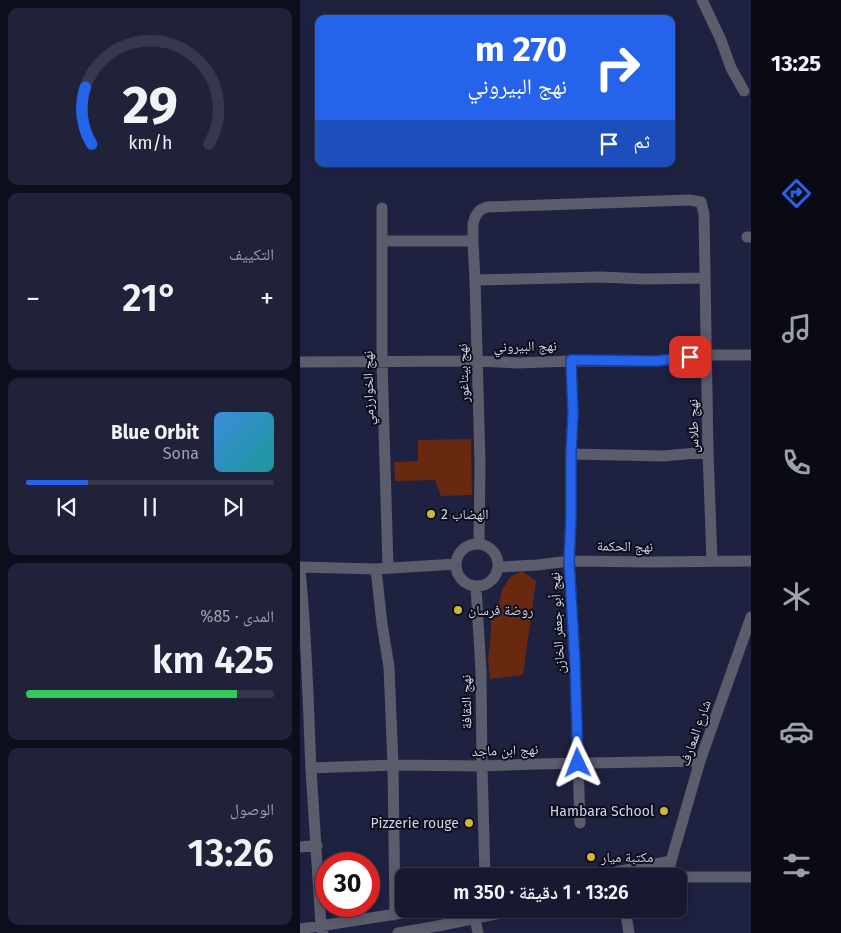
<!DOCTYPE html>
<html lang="ar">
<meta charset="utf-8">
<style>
body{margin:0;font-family:"Fira Sans","Noto Naskh Arabic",sans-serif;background:#202239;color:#f1f3f6;direction:rtl;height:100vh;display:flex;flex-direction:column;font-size:19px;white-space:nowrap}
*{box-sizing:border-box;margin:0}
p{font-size:16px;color:#9ea0ab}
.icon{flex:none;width:28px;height:28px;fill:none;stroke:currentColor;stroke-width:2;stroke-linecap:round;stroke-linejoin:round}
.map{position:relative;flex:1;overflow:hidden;direction:ltr}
.details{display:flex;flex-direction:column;gap:8px;padding:8px;background:#0d0e1b;width:300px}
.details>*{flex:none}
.hud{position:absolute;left:15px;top:15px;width:360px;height:152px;border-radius:10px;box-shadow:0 2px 12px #0003,0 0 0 1px #36384d;direction:rtl;background:#2563eb;color:#fff;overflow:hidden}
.speed{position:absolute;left:15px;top:852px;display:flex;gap:10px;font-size:25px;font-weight:700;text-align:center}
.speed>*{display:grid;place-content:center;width:65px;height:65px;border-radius:50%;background:#171931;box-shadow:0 2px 12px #0003,0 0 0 1px #36384d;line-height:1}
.speed .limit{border:8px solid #d22;background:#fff;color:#111}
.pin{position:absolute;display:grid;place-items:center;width:42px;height:42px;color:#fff;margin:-21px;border-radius:10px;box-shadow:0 2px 8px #0006}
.me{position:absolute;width:55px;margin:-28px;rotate:358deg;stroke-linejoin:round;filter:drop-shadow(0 0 4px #0008)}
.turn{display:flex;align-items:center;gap:18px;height:105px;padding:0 25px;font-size:22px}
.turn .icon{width:65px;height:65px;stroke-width:2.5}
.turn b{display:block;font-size:35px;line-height:42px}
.then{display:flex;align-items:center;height:48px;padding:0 25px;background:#0003;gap:10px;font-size:19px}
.big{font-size:38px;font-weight:600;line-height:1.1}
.details .card{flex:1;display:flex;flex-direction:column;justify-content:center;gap:8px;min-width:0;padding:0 18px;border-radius:10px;background:#202239}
.details .dial{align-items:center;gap:0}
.dial svg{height:130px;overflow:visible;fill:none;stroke:#36384d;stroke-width:7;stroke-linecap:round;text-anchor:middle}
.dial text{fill:#f1f3f6;stroke:none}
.song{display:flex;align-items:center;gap:15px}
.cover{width:60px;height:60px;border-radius:8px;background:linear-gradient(135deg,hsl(210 70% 55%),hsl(180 70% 35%))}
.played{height:5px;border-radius:2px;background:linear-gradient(90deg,#2563eb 25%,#36384d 25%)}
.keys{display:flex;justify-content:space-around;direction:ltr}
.heat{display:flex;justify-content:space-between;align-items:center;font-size:28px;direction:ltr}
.charge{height:8px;border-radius:4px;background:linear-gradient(90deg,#34c759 85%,#36384d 0)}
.trip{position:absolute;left:95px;top:868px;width:292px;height:50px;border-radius:10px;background:#171931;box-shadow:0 2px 12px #0003,0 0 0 1px #36384d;font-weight:600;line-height:50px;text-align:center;direction:rtl}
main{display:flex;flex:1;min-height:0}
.tabs{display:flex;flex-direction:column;width:90px;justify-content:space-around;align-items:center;background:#090a14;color:#9ea0ab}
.tabs .icon{width:35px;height:35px}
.tabs .active{color:#2563eb}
.tabs b{font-size:22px;color:#f1f3f6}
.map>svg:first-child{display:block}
.green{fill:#692810}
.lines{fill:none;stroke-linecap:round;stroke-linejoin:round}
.minor{stroke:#5b5d6d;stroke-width:11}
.route-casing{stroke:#184099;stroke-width:12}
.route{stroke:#2563eb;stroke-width:9}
.poi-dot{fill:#ceb837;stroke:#0b0d1a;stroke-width:2}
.labels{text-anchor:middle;stroke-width:4;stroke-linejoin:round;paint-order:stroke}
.street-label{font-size:14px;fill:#d1d4e9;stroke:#0b0d1a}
.poi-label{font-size:14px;fill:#d1d4e9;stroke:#0b0d1a;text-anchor:start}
</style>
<main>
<nav class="tabs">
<b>13:25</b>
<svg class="icon active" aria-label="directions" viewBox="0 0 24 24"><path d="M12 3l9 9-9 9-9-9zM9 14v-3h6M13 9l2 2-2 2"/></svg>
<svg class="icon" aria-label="music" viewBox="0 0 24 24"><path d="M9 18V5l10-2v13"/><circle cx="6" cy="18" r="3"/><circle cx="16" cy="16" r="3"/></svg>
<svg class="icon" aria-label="phone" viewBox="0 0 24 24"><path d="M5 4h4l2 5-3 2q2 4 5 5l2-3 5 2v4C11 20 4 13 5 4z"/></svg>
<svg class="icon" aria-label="climate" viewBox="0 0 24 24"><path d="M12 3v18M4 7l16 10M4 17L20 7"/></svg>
<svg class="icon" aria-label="car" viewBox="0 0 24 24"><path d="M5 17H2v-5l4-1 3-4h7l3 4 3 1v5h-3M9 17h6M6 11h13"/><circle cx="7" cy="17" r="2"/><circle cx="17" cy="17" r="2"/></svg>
<svg class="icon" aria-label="filters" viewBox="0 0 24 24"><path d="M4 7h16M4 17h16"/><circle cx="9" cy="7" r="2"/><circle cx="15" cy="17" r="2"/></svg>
</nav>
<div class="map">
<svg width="451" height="933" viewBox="0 0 451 933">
<rect width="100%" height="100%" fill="#1f2141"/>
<path class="green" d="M171 439 172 495 141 496 135 480 95 481 94 462 118 461V440Z
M222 571 236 581 223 675 190 679 188 659 191 632V615L199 603 202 590 210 577Z"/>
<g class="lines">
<path class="minor" d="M402 0 421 40 431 68 444 91
M82 208V361L88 567
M447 237H451
M82 241H173
M175 280 300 277 345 279 405 278
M271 361 273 413 271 454V517L269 561 275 663 280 823
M0 362 177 361 218 363 271 361H357L406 355H451
M271 454 363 456 408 452
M156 565a21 21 0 1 1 42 0a21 21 0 1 1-42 0Z
M179 544 180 462 175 280 173 241V224L175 217 180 210 187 207 389 200 401 202 404 214 408 452 412 561
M0 567 76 569 156 564
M199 567 237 565 269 561 351 562 451 561
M76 569 82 624 89 667 93 765 95 915
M0 571C7 637 8 703 11 769 14 822 18 874 21 926L23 933
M176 587 181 672 182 766 185 876
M11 768 93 765 182 766 237 764 400 761
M0 847 17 845
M371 861 400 761 451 617
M296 876 371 861 368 876
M379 877H451
M325 909 329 933
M175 918 178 933
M0 929 128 909
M98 933 138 926 220 909"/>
</g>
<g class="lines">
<g class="route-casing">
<path id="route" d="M278 763 275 663 269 561 271 517V454L273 413 271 360 357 361 390 357"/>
</g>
<use href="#route" class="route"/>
</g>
<g class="poi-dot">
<circle cx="131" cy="514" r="5"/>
<circle cx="158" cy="610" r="5"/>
<circle cx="364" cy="811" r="5"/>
<circle cx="169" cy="823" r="5"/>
<circle cx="291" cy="857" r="5"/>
</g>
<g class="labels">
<g class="street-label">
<text transform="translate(225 346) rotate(-1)" y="5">نهج البيروني</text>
<text transform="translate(163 373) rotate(-92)" y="5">نهج بيتاغور</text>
<text transform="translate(68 388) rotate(-91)" y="5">نهج الخوارزمي</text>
<text transform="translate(393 426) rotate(-91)" y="5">نهج طلاس</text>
<text transform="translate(325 546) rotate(1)" y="5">نهج الحكمة</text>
<text transform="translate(257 623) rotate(-93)" y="5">نهج أبو جعفر الخازن</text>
<text transform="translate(166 702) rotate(-91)" y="5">نهج الثقافة</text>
<text transform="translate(395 733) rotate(-71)" y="5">شارع المعارف</text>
<text transform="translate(205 750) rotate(-2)" y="5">نهج ابن ماجد</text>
</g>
<g class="poi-label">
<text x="141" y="519">الهضاب 2</text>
<text x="168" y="615">روضة فرسان</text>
<text x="354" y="816" text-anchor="end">Hambara School</text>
<text x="159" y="828" text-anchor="end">Pizzerie rouge</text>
<text x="301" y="862">مكتبة ميار</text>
</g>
</g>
</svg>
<div class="speed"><div class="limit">30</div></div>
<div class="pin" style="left:390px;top:357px;background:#d93025"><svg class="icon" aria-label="arrive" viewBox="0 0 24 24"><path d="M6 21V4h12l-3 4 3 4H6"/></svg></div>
<svg class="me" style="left:278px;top:763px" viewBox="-20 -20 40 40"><path d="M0-17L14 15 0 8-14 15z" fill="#2563eb" stroke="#fff" stroke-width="4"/></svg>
<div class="trip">13:26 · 1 دقيقة · 350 m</div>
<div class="hud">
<div class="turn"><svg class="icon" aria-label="right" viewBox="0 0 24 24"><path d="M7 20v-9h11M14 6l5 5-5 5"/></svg><div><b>270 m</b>نهج البيروني</div></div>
<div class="then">ثم<svg class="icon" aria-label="arrive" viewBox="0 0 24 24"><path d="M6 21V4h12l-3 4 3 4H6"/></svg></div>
</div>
</div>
<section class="details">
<div class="card dial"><svg viewBox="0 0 100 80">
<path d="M14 69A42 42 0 1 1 86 69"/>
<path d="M14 69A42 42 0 0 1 10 34" stroke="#2563eb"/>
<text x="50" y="56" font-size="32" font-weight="700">29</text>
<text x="50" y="72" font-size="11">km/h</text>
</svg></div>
<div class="card"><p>التكييف</p>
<div class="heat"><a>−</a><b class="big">21°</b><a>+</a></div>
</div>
<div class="card">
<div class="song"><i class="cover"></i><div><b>Blue Orbit</b><p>Sona</p></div></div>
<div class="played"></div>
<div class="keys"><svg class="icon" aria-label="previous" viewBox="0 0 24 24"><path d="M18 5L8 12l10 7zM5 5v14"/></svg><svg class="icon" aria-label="pause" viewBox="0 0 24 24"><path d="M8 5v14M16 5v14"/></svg><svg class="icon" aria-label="next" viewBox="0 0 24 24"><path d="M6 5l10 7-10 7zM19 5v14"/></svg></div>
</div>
<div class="card"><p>المدى · 85%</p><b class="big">425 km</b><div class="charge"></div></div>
<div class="card"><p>الوصول</p><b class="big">13:26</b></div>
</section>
</main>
